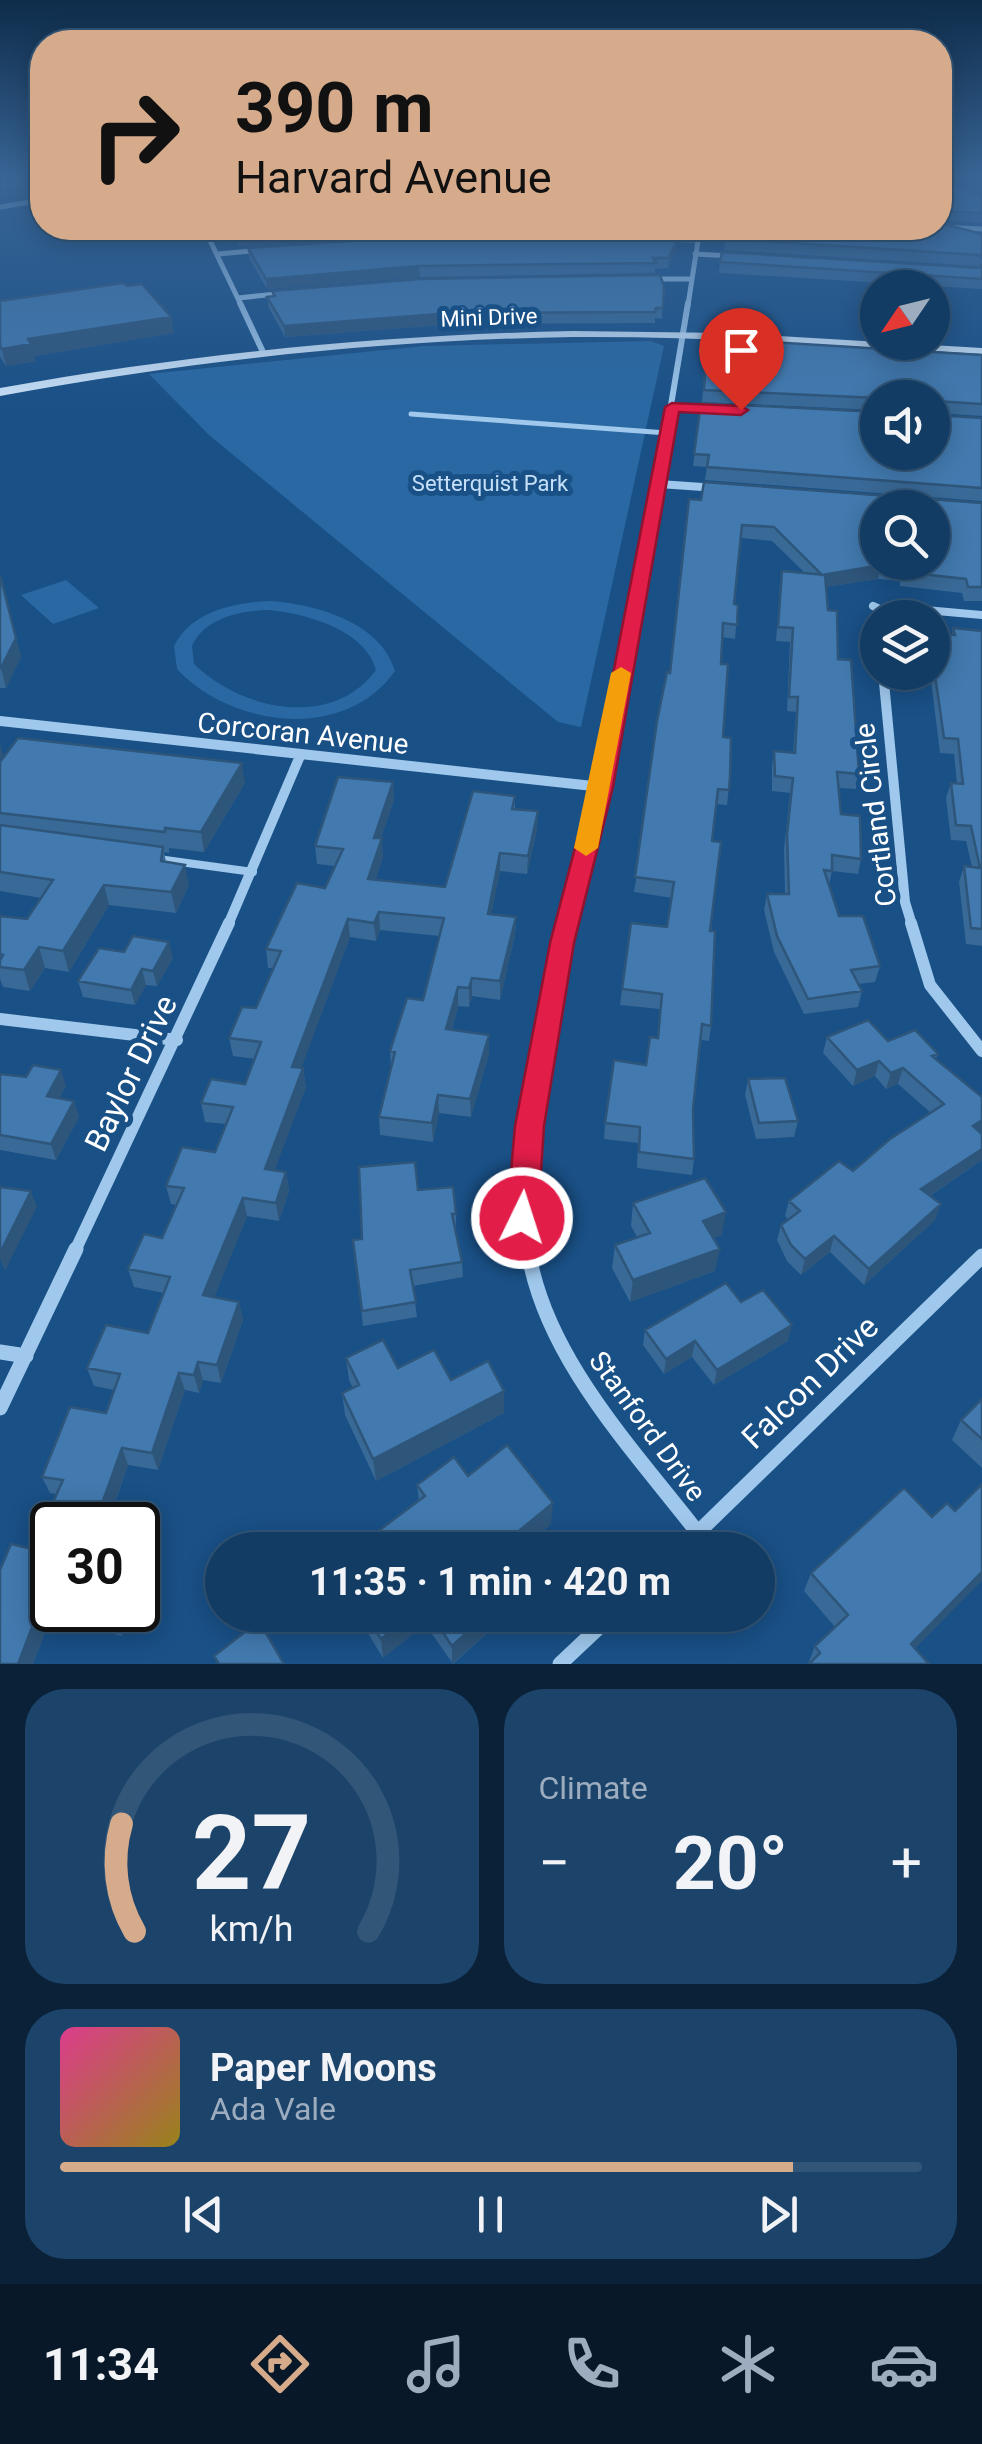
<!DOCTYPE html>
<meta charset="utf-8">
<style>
body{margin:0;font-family:Roboto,sans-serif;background:#1c436a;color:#f1f3f6;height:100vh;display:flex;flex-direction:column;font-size:38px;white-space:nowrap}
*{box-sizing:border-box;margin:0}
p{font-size:32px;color:#9dadbf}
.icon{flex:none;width:55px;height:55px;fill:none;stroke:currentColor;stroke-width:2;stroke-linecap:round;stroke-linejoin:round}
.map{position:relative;height:1664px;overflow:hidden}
.sheet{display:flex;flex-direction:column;gap:25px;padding:25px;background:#0a2137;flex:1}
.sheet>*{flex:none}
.hud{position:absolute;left:30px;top:30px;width:922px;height:210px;border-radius:40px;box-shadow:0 5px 25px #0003,0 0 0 2px #325678;background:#d6ab8b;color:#111;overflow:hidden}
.needle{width:65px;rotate:235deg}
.controls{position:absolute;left:860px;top:270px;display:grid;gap:20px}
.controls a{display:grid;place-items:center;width:90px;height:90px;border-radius:50%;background:#133c64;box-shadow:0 5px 25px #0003,0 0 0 2px #325678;font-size:50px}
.speed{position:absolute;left:30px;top:1502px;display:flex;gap:20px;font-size:50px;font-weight:700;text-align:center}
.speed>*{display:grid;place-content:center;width:130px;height:130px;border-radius:50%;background:#133c64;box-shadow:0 5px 25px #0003,0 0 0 2px #325678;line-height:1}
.speed .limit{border:5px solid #111;border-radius:15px;background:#fff;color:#111}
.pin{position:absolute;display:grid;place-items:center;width:85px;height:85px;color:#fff;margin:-102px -42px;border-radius:50% 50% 50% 0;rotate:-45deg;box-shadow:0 0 10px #0007}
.pin .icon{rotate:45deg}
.me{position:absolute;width:110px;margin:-55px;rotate:4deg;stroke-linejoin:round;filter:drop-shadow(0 0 8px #0008)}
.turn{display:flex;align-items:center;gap:35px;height:210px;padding:0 40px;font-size:45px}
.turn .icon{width:130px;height:130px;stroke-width:2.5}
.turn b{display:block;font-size:70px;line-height:85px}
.big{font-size:75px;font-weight:700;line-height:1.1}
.sheet .card{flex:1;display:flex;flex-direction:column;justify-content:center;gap:15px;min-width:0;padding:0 35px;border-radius:40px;background:#1c436a}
.sheet .dial{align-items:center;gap:0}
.dial svg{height:260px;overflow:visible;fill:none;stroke:#325678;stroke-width:7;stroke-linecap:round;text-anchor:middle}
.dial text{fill:#f1f3f6;stroke:none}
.song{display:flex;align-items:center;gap:30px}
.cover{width:120px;height:120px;border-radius:15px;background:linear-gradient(135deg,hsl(330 70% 55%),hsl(50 70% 35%))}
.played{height:10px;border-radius:5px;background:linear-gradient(90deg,#d6ab8b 85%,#325678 85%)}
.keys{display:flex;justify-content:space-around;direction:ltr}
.heat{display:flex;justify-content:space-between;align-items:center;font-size:55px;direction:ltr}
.sheet .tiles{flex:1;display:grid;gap:25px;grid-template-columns:1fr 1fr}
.card:last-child{grid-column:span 2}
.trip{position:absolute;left:205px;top:1532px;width:570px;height:100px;border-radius:50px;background:#133c64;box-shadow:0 5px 25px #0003,0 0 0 2px #325678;font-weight:700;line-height:100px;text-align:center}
.tabs{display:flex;height:160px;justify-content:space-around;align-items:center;background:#081828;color:#9dadbf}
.tabs .icon{width:70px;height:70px}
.tabs .selected{color:#d6ab8b}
.tabs b{font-size:45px;color:#f1f3f6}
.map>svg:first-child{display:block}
.green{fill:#2968a3;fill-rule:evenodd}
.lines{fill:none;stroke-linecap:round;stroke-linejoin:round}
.lane-far1{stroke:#9fc8ec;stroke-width:5}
.lane{stroke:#9fc8ec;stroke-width:8}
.street-far5{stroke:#9fc8ec;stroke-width:5}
.street-far4{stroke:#9fc8ec;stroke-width:6}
.street-far3{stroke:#9fc8ec;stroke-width:8}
.street-far2{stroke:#9fc8ec;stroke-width:10}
.street-far1{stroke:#9fc8ec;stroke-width:12}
.street{stroke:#9fc8ec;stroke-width:15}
.secondary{fill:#cce3f9;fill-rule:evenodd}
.wall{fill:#396996}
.shaded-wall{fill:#2e557a}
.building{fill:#427aaf;stroke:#2e557a;stroke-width:2.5;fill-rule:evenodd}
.route{fill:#e11d48;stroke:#92132f;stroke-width:2.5}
.slow{fill:#f59e0b}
.labels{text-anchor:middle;stroke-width:10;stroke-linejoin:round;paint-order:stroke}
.far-street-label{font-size:22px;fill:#fff;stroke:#195086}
.far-park-label{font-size:22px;fill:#c5e0f9;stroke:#195086}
.street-label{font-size:28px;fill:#fff;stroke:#195086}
.near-street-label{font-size:32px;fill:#fff;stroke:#195086}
</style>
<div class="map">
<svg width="982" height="1664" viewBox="0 0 982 1664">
<rect width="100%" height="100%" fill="#195086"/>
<path class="green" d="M651 341 664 346 581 727 558 722 209 435 149 374 424 346Z
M66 580 99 608 53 624 21 595Z
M270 601C315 604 381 622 395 671 345 742 232 728 177 669L174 646C192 611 233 603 270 601ZM268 610C305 613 366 630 376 670 332 730 241 710 194 664L192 646C205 618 239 611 268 610Z"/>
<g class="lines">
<path class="lane-far1" d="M411 414 667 433"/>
<path class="lane" d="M158 859 253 872"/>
<path class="street-far5" d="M0 207 42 200
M940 227 982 229
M204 228 241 305
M519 236 698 240
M218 254 262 250
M695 254 732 256
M652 279H691
M238 298 286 293
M688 305 700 228"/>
<path class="street-far4" d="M240 303 263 352
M672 407 712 409
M661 465 688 303"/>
<path class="street-far3" d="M659 484 717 488
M873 606 895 616
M893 618 914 609 982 615
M624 668 662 463"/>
<path class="street-far2" d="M883 672 905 902 912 925
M0 721 602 787
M228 925 300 756
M567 925 602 787 624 665"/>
<path class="street-far1" d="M911 923 930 985 982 1051
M0 1019 177 1040
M75 1251 229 923
M528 1251C514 1160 544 1013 567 923"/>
<path class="street" d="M528 1249C544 1357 634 1450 698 1533
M0 1352 26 1356
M0 1408 76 1249
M680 1550 982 1256
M560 1664 612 1615"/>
<path class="secondary" d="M573 331 726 333 982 348V354C846 346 709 336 573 337 380 340 190 361 0 396V388C190 354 380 335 573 331Z"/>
</g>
<path class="wall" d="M940 178 982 195V223L940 220Z
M951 178H982V192Z
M235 228H681L678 234 458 232 240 246 232 236 231 229H236Z
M727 228 982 234V289L719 273 720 262 979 268 977 266 724 250Z
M677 240 676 250 668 268 655 269V273L420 277 267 289 249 258 248 248Z
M127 286 171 317 174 333 34 356 35 361 6 366 0 357V301Z
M664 286 662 319 655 318V323L453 324 285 337 269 308 267 297 273 296 272 291Z
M707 338 982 355V416L933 413 934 415 982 418V501L705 480 707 467 693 466 701 403 878 412 932 398H878V410L702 402Z
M689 499 982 503V601H964L962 593 900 586V581L878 579 826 587 828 610 859 774 856 789 838 788 841 814 861 859 858 874 832 871 829 885 839 916 880 966 875 982 858 984 862 991 858 1007 804 1014 774 952 764 910 767 894H785L784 849 790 793 772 791V766L774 751 793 753 796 712 787 711 790 642 776 641 780 585 782 571 805 573 772 541 741 538 734 604 738 605 735 639 722 637 721 664 723 737 730 777 727 805 716 804 712 841 711 1026 709 1041 701 1040 693 1109 694 1159 692 1175 637 1168 638 1143 604 1139 605 1123 646 1065 657 1038 660 1009 620 1005 622 989 667 927 672 898 634 892 670 673Z
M0 575 21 657 6 688H0Z
M953 628 982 631V946L966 944 959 882 964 866 972 867 966 841 951 840 946 798 951 783 957 784 954 754 940 753 930 672H932V634L952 635Z
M0 762 245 783 204 852 169 848V853L164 852 166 862 189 885 176 913 109 905 69 972 45 968 30 991 3 987 0 979V916L27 919 41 898 0 891Z
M338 777 393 782 394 800 381 838 383 857 375 880 445 887 473 791 515 796V809L538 811 537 829 527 874 500 871 491 914 516 917 515 935 500 1000 472 996 469 1007 458 1006 452 1030 489 1035V1054L471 1117 439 1113 433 1142 380 1135 379 1117 391 1069 390 1051 407 998 423 1000 439 936 380 930 376 941 350 937 301 1068H303L306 1087 274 1171 286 1172 289 1191 279 1221 247 1216 214 1297 239 1302 243 1320 221 1383 203 1380 199 1393 185 1390 158 1470 128 1465 112 1512 153 1521 159 1537 138 1594V1525H52V1610H132L122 1636 50 1619 33 1664H0V1570L11 1544 32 1549 56 1494 50 1493 42 1477 70 1407 106 1413 114 1390 94 1386 87 1368 106 1325 148 1333 164 1293 134 1287 128 1269 144 1234 162 1238 176 1205 171 1204 166 1186 182 1147 215 1152 226 1124 205 1122 201 1103 211 1079 245 1084 255 1059 233 1056 229 1038 242 1007 256 1008 273 968H268L266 949 297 883 325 888 335 866 317 864 315 846Z
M173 958 157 986 146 985 135 1005 83 997 78 981Z
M827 1037 888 1041 938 1054 936 1059 981 1133 982 1160 930 1196 935 1220 864 1285 830 1252 801 1275 787 1261 777 1240 781 1225 788 1219 785 1216 789 1201 853 1171 931 1113 898 1084 886 1089 875 1076 853 1086 823 1053Z
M0 1074 66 1086 59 1098 74 1101 79 1117 56 1160 0 1150Z
M748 1079 798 1121 794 1137 756 1139 745 1095Z
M418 1190 456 1214V1230L462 1262 463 1277 413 1286 417 1317 363 1326 353 1240 362 1239Z
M633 1203 722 1235 713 1238 715 1271 630 1302 612 1268 615 1245 637 1237 631 1226Z
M741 1302 788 1341 714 1385 692 1357 664 1374 643 1345 645 1330Z
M346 1358 451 1380 504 1413 376 1481 345 1415 342 1393 353 1388 349 1380Z
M982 1399V1468L952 1440 961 1420Z
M468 1476 551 1524 524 1547 419 1501 417 1485Z
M982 1484V1580L915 1648 929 1664H808L815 1646 835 1627 804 1591 811 1573 932 1517 955 1511Z
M357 1615H507L453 1664 425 1624 383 1658Z"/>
<path class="shaded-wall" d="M22 178 24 195 0 198V189Z
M414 228H458V232L240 246 239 239Z
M677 240 676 250 668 268 669 258Z
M419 266 420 277 267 289 266 279Z
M452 313 453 324 285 337 284 326Z
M171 317 174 333 34 356 35 361 6 366 2 349 28 339Z
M881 565 878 579 820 588 822 575Z
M4 591 21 657 6 688 1 668Z
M0 743 3 755 0 762Z
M242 763 245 783 204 852 201 832Z
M393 782 394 800 375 856 374 838Z
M538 811 537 829 527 874 528 856Z
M382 838 383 857 370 898 368 879Z
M500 853V871L488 932V914Z
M185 865 189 885 176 913 171 892Z
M104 885 109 905 69 972 63 951Z
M379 912 380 930 376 941 374 923Z
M516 917 515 935 500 1000V981Z
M348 919 350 937 295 1085 292 1067Z
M169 942 173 958 157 986 153 971Z
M39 947 45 968 30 991 24 970Z
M142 969 146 985 135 1005 131 990Z
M472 978V996L469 1007V988Z
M458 987V1006L447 1048 446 1029Z
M489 1035V1054L471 1117 470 1099Z
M879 1061 875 1076 853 1086 857 1070Z
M303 1068 306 1087 268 1188 265 1169Z
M903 1068 898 1084 886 1089 891 1073Z
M61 1070 66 1086 52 1112 47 1096Z
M438 1095 439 1113 433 1142 432 1123Z
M74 1101 79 1117 56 1160 51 1144Z
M982 1120V1132L967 1142 973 1126Z
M982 1149V1160L916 1205 921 1189Z
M286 1172 289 1191 279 1221 276 1203Z
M31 1191 37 1207 5 1271 0 1259V1253Z
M243 1198 247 1216 208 1313 203 1295Z
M941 1204 935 1220 864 1285 869 1269Z
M726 1212 722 1235 699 1244 703 1221Z
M834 1236 830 1252 801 1275 805 1259Z
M720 1249 715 1271 630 1302 633 1280Z
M239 1302 243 1320 221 1383 217 1365Z
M792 1325 788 1341 714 1385 717 1370Z
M695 1341 692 1357 664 1374 666 1359Z
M198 1362 203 1380 199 1393 194 1375Z
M179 1373 185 1390 158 1470 152 1453Z
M504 1391V1413L376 1481 373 1459Z
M122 1448 128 1465 107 1525 100 1509Z
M553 1503 551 1524 520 1550 514 1535Z
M153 1521 159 1537 138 1594V1561Z
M982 1572V1580L902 1662 911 1644Z
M41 1604 50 1619 33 1664H18Z
M119 1610H132L122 1636 115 1620Z
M411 1615H425V1624L383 1658 381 1639Z
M486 1615H507L452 1664V1646Z"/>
<path class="building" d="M0 178H21L23 187 0 189Z
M940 178 982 195V213L940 211Z
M940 223 982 234V258L980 255 725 239 727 228H940Z
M239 228H414L239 239 231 229Z
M458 234 677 240 669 258H653L656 263 419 266 266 279 248 248Z
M722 252 979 268 982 265V279L720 262Z
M660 275 664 286 663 308H656L655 312 452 313 284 326 267 297 275 296 272 291 420 279Z
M123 283 127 286 142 284 171 317 28 339 31 344 2 349 0 346V301Z
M707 338 982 355V404L935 401 932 403V398H878L704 390Z
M701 403 878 412V452H932V412L934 415 982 418V488L707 467 709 455 694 454Z
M704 482 982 503V587H968L966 579 903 572V567L881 565 822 575 774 527 742 525 734 604 738 605 737 625 723 623 721 664H728L723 737 731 738 730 777 729 790 718 789 712 841 721 842 710 931H715L711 1026 702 1024 693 1109 694 1159 639 1152 640 1127 605 1123 614 1060 646 1065 650 1037 658 1038 662 994 622 989 631 923 667 927 674 882 635 877 657 721 667 672 670 673 689 499 701 500ZM878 508H932V562H878Z
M782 571 825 575 828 610 837 611 838 659 851 660 859 774 837 772 841 814 860 816 861 859 832 855V871L824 870 839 916H863L880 966 851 970 862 991 808 999 777 936 767 894H789L787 834 793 778 775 776 774 751 795 753 798 697H789L793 628 778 627Z
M0 575 16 638 1 668H0Z
M953 628 982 631V929L971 928 964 866 980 868 971 826 956 825 951 783 963 784 958 739 944 738 932 654V634L955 635Z
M18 738 242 763 201 832 165 828V832L0 813V762Z
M338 777 393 782 374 838H382L368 879 445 887 473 791 515 796 512 809 538 811 528 856 500 853 488 914 516 917 500 981 472 978 469 988 458 987 446 1029 489 1035 470 1099 438 1095 432 1123 379 1117 395 1052 390 1051 407 998 423 1000 444 918 379 912 374 923 348 919 292 1067 303 1068 265 1169 286 1172 276 1203 243 1198 203 1295 239 1302 217 1365 198 1362 194 1375 179 1373 152 1453 122 1448 100 1509 153 1521 138 1561V1525H52V1606L41 1604 18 1664H0V1570L11 1544 32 1549 63 1480 42 1477 70 1407 106 1413 120 1374 87 1368 106 1325 148 1333 170 1277 128 1269 144 1234 162 1238 184 1188 166 1186 182 1147 215 1152 233 1107 201 1103 211 1079 245 1084 261 1042 229 1038 242 1007 256 1008 281 951 266 949 297 883 325 888 343 849 315 846Z
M0 825 163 847 161 861 185 865 171 892 104 885 63 951 39 947 24 970 0 967V960L3 955 0 954V916L27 919 53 880 0 872Z
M133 936 169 942 153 971 142 969 131 990 78 981 99 948 124 952Z
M868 1020 888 1041 915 1030 938 1054 932 1056 982 1097V1120L973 1126 982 1134V1149L921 1189 941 1204 869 1269 834 1236 805 1259 791 1245 781 1225 800 1211 789 1201 839 1161 853 1171 890 1139 944 1104 903 1068 891 1073 879 1061 857 1070 827 1037Z
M33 1065 61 1070 47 1096 74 1101 51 1144 0 1135V1074L26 1077Z
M785 1078 798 1121 759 1123 748 1079Z
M415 1162 418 1190 453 1187 456 1214H452L462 1262 410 1270 416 1302 362 1311 353 1240 362 1239 359 1167Z
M705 1178 726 1212 703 1221 720 1249 633 1280 615 1245 650 1233 633 1203Z
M0 1187 31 1191 0 1253Z
M726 1283 741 1302 763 1290 792 1325 717 1370 695 1341 666 1359 645 1330Z
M383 1340 398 1368 434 1350 451 1380 488 1361 504 1391 373 1459 342 1393 359 1385 346 1358Z
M982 1399V1439L961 1420Z
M507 1445 553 1503 514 1535 526 1550H353L425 1496 417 1485 454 1457 468 1476Z
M982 1484V1572L911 1644 929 1664H809L820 1653 815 1646 848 1615 811 1573 904 1488 932 1517 947 1503 955 1511Z
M69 1610H119L115 1620Z
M366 1615H411L381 1639Z
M431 1615H486L452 1646Z
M259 1621 284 1664H219L214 1656Z"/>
<linearGradient id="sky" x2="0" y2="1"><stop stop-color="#0e2c4a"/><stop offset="0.43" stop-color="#386495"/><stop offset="1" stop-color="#386495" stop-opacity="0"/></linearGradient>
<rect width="982" height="411" fill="url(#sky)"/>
<path class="route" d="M672 403 741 406 748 410 741 415 679 412 613 787 574 943 544 1126 538 1218 533 1227 522 1231 512 1227 507 1218 515 1126 550 943 591 787 665 407Z"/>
<path class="slow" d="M621 667 631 673 598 848 586 856 574 848 611 673Z"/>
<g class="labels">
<g class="far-street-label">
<text transform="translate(489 317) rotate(-2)" y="8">Mini Drive</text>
</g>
<g class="far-park-label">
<text x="490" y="491">Setterquist Park</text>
</g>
<g class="street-label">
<text transform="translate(303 733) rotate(6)" y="10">Corcoran Avenue</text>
<text transform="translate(875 815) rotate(-97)" y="10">Cortland Circle</text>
<text transform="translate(648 1426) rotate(54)" y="10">Stanford Drive</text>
</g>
<g class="near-street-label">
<text transform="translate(131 1073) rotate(-64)" y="11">Baylor Drive</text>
<text transform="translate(810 1382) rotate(-44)" y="11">Falcon Drive</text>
</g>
</g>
</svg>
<div class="controls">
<a><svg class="needle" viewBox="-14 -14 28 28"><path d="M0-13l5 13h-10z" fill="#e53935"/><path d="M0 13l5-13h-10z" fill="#9dadbf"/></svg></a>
<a><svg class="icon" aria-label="sound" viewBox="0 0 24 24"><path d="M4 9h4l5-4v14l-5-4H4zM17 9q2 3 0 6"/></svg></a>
<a><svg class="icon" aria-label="search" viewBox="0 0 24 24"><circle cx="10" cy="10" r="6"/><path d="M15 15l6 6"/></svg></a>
<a><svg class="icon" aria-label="layers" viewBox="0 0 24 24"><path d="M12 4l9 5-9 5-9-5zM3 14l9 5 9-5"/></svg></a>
</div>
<div class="speed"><div class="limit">30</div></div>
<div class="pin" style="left:741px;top:410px;background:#d93025"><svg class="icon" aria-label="arrive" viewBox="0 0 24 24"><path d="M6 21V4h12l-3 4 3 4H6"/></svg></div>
<svg class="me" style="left:522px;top:1218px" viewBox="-20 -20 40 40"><circle r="17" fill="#e11d48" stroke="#fff" stroke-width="3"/><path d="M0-11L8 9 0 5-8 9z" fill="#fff"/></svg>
<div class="trip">11:35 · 1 min · 420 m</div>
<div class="hud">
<div class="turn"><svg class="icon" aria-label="right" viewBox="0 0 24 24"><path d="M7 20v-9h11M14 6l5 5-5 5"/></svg><div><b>390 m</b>Harvard Avenue</div></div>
</div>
</div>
<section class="sheet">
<div class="tiles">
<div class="card dial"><svg viewBox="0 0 100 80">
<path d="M14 69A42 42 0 1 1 86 69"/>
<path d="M14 69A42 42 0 0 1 10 36" stroke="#d6ab8b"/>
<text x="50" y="56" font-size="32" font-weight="700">27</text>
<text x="50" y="72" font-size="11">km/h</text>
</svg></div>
<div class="card"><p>Climate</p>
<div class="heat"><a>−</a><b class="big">20°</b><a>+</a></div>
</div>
<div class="card">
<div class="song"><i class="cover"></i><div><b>Paper Moons</b><p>Ada Vale</p></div></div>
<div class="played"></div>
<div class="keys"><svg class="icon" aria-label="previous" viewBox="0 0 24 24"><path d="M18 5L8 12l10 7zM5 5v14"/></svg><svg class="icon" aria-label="pause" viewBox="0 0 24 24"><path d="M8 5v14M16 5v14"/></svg><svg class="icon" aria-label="next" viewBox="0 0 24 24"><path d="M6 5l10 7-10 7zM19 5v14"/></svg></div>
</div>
</div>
</section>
<nav class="tabs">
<b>11:34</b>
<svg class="icon selected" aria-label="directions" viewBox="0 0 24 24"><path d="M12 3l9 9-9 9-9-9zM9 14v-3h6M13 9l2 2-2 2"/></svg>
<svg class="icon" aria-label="music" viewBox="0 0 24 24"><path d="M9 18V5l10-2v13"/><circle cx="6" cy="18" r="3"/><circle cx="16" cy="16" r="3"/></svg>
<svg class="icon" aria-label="phone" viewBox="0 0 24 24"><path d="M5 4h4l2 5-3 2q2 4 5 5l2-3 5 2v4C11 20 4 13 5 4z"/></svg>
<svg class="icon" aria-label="climate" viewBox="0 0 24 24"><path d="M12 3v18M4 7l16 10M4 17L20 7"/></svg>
<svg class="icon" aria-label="car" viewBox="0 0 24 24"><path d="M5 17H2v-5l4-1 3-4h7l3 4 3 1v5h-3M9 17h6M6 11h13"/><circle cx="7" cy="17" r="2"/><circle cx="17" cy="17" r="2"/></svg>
</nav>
